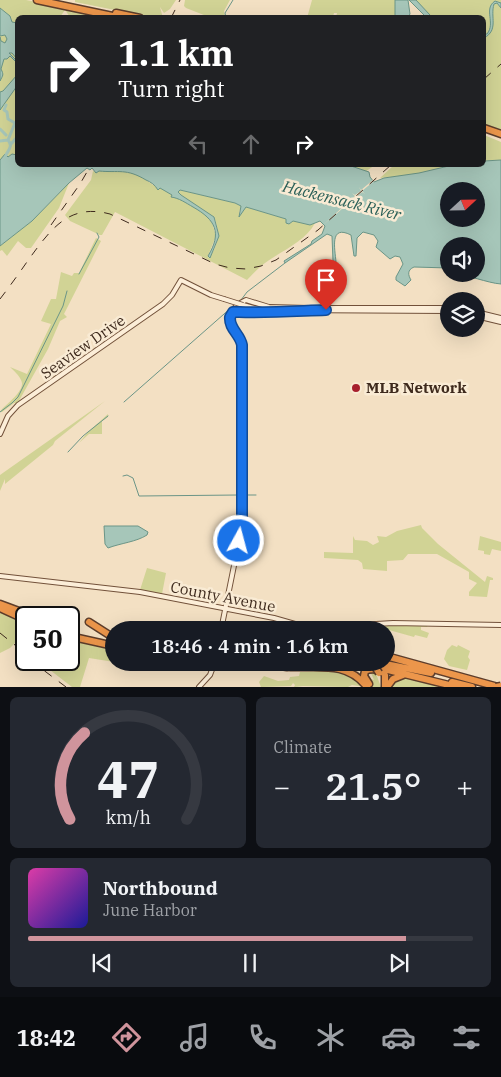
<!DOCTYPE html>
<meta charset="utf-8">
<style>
body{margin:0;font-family:"IBM Plex Serif",serif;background:#242831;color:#f1f3f6;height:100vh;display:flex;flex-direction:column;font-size:19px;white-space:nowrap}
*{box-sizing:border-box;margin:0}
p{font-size:16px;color:#9ea1a6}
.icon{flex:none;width:28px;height:28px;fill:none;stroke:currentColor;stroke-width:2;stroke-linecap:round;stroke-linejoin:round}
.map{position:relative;height:687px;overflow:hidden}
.drawer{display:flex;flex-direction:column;gap:10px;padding:10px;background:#0d0f14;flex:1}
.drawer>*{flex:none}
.banner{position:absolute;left:15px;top:15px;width:471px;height:152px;border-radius:8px;box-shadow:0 5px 20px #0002;background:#202124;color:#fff;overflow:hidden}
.needle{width:32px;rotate:68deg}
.controls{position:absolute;left:440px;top:182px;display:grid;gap:10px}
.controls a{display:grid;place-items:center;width:45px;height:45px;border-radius:50%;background:#171b24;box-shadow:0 5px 20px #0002;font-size:25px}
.speed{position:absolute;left:15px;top:606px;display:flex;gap:10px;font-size:25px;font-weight:700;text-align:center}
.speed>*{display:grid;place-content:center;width:65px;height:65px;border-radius:50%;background:#171b24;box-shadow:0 5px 20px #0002;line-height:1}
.speed .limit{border:2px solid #111;border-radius:8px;background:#fff;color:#111}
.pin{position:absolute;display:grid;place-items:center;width:42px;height:42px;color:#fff;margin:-51px -21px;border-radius:50% 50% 50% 0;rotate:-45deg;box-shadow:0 0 5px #0007}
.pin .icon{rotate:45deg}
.me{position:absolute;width:55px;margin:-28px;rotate:7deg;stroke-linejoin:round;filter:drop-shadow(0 0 4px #0008)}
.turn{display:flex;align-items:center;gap:18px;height:105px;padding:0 20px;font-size:22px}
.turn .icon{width:65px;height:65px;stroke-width:2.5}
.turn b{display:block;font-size:35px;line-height:42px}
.lanes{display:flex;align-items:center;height:48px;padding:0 20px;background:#0003;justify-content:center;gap:25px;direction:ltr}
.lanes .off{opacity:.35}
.big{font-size:38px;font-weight:600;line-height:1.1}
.drawer .card{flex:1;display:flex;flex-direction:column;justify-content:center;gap:8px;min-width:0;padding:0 18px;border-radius:8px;background:#242831}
.drawer .dial{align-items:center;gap:0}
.dial svg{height:130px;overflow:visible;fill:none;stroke:#363941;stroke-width:7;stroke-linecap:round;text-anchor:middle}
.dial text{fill:#f1f3f6;stroke:none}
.song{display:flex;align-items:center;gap:15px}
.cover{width:60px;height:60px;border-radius:8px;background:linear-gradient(135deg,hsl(320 70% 55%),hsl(240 70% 35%))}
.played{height:5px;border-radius:2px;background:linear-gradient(90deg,#d0949c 85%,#363941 85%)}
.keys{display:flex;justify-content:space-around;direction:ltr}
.heat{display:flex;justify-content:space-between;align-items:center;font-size:28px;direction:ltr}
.drawer .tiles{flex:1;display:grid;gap:10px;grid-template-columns:1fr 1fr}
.card:last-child{grid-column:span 2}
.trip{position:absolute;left:105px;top:621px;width:290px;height:50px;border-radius:25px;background:#171b24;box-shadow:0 5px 20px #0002;font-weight:600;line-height:50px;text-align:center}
.dock{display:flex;height:80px;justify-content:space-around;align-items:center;background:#090b0e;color:#9ea1a6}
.dock .icon{width:35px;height:35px}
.dock .active{color:#d0949c}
.dock b{font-size:22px;color:#f1f3f6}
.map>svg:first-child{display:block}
.green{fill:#d1d395}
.water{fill:#a6c6b9;stroke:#6b9587;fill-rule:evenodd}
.pier{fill:#f3e0c3}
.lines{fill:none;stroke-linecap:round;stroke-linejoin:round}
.stream{stroke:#6b9587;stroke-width:1}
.river{stroke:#a6c6b9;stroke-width:3}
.secondary-casing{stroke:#72513a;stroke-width:6}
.highway-casing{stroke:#5e3e2c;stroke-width:9}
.secondary{stroke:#fceed8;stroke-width:4}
.highway{stroke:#ec964b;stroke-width:6}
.rail{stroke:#3e2a1d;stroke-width:1;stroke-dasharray:9 9;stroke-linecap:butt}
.secondary-bridge-casing{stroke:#72513a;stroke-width:6;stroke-linecap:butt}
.highway-bridge-casing{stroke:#5e3e2c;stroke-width:9;stroke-linecap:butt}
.secondary-bridge{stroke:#fceed8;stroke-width:4}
.highway-bridge{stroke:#ec964b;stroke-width:6}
.route-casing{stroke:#114b97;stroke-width:12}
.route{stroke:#1a73e8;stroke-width:9}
.poi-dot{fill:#a7202d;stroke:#f9ebd4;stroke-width:2}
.labels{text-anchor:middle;stroke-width:5;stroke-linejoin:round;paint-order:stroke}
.street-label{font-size:15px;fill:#3e2a1d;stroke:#f9ebd4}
.poi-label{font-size:15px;font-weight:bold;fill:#3e2a1d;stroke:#f9ebd4;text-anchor:start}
.water-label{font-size:16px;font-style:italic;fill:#2b6058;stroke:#f9ebd4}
</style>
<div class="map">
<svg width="501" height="687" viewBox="0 0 501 687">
<rect width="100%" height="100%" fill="#f3e0c3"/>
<path class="green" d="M0 0H26L112 17H70L65 10 60 17 18 18 17 154 0 163Z
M75 0H176L170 9 164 13 160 7 163 18 150 17 75 2Z
M185 0H230L224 11 225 17H209L186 8 184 6Z
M312 0H395V17H336L337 13H334L333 17 307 18Z
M409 0H501V132L484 125V18L427 17Z
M484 135 501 142V160L484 161Z
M348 165H375L365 172Z
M394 165H451L414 175 380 178Z
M113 170 138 174 153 185 163 189 204 213 211 219 216 236 208 256 209 258C219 244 220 232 214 217L181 195 178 192 180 190 235 203 241 206 239 213 246 207 286 219V223L289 224 293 221 303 222 305 224 315 223C305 242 281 251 265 263 258 268 253 274 247 280L115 212 102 235H100L70 221 65 215 91 180 93 171 96 172C101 169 107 173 113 170Z
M69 183 59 208 31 248H26L18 241 7 256 2 250 0 251V246L32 221Z
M96 238 101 241 64 314 67 317 60 321 48 349 20 399 17 403H14L2 412H0C4 405 27 391 21 380 19 375 14 371 10 367L27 374 51 324 41 321 51 299H56L61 272 72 276 74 273H79Z
M105 401 55 441 53 445 5 484V479L0 491V475Z
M108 414V417L102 421V434H89L79 443 88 432Z
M421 525 422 528 438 544 485 582 487 576 493 578V580H490L487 597 469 596V592L477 583 469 579V572L437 554H408L403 560 387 561V571L363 569 362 563 358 560 324 558V552L353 553V536L355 540 367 541 373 545 379 542 377 536 386 537 397 531Z
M480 536 501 542V551L492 549 490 555 484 554V551L478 550Z
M147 568 166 573 162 594 140 590Z
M0 611 26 624V652L15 643 10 648 0 653Z
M406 624 428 625 427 627H421V630L429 633 427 638 415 635 414 637 389 630 388 632 386 630 355 629 354 630H317Z
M69 639 102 648 114 649V662L89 658 80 687H72L37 660H69Z
M452 645 457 647 458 645 470 651 468 657 470 660 467 670 449 666 444 659 447 650Z
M338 670 346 673 366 687 352 685 348 687 303 686 294 687 295 685 293 683 291 686 261 687 259 682 264 676 278 681 289 680 290 677 299 676 300 672Z
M375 671 381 687H373L366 675 368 674 371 679 374 680 371 673Z
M403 677 421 680 439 687H392L390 685 391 683Z"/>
<path class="water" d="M395 0H408L410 14 408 17H395Z
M409 0H416L430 15 426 17Z
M495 1 501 3V8L497 3 494 4C490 17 499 30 484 38V34H487C496 23 483 9 495 1Z
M0 8 10 16 12 22 17 23V59L12 53H9L15 59 18 64 10 56 7 59H4L1 69C4 75 3 75 0 81V37L1 41 5 43 7 39 5 35 0 36Z
M17 75V86L0 110V92L3 91Z
M17 148 18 165H348L369 172 370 177 374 182 384 178 419 173 453 165H484V161L501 160V284C487 283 467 274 455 275V274H476V246H449V268L414 267C407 270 408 275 411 280L405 286 396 280V277L403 264 400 257 395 256 390 259 376 247 378 241 374 235 363 232 357 238 356 256H354L351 235C329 224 335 249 336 262L333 261 332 236 327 234 285 263 284 261 311 244 312 241 322 234 325 226 320 221 310 225 293 221 289 224 286 223V219L246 207 239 217 241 206 235 203 180 190 178 192 181 195 214 217 219 236 210 258 208 256C222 233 216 220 193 207 186 203 179 198 171 197L172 195 160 188 158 190C155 185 151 182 146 180 126 168 119 173 99 171L96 173 92 168 90 170 87 168 69 183 32 221 0 246V160L5 154 8 157 12 154 17 155ZM449 191H476V219H449Z
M104 526H138L148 532 147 535C136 542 121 543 108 548L105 544Z"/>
<path class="pier" d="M373 180 374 181 362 191 365 194 362 192 356 197 357 200 356 197 323 225 355 196 352 193 355 195 361 191 359 187 361 190Z"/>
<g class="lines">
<path class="stream" d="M226 18 225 13 233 0
M79 274 99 237 97 233
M241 300 247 292 285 263
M124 402 232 307
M0 412 12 403 18 397 63 306 67 291
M68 452 83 436 108 416
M123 476 127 475 133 478 139 496 239 495
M245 495H256"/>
<path class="river" d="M6 105 4 110 7 112 8 119 15 123 8 140
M0 129 6 135
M0 141 8 140C13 146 9 149 6 155
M11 144 18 136"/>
<g class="secondary-casing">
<path id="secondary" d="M243 305 258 309 275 310
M237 306 236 310 239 312 274 313 287 312
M331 308H449
M284 310 449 311
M476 312 501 318
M476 316 501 322
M0 434 8 416 18 405 163 304 172 295 181 280 211 295 224 299
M0 576 140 592 274 618 309 628 393 623 501 625
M221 630 242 526V345C241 337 236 335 232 328 224 316 235 305 246 300L269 307 309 308
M199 687 210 675 215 662"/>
</g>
<g class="highway-casing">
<path id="highway" d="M37 0 122 18
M116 13 140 18
M484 128 501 134
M0 604 35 617 65 614
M0 608 26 620
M89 622 114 638
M302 627 307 630
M314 630 315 628
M69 636 114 646
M386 656 498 687
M255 662 287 667
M328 662 388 670 457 687
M375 662 431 673
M290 667C319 668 347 661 367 687
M452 682 472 687
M369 684 364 676 365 671C371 668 382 669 385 675V687
M387 687 393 679 403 675"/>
</g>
<use href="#secondary" class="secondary"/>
<use href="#highway" class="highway"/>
<path class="rail" d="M171 18 180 0
M484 79 501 64
M51 225 80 184 91 165
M0 299C10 286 20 272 29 259 51 229 69 203 110 214L215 264 230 268 246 269 261 266 276 260 318 230 391 165
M0 633 26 654
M30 660 66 687"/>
<g class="secondary-bridge-casing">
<path id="secondary-bridge" d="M224 299 243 305"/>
</g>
<g class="highway-bridge-casing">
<path id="highway-bridge" d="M372 662 379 673
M496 687 501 686"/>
</g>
<use href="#secondary-bridge" class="secondary-bridge"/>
<use href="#highway-bridge" class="highway-bridge"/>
</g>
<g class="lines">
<g class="route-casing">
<path id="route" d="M239 541 242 526V345C240 334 229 329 230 317L233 312H239C268 313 297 311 326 310"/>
</g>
<use href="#route" class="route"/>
</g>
<circle class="poi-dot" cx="356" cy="388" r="5"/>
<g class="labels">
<g class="street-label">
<text transform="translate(83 347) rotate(-35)" y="5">Seaview Drive</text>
<text transform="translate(223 597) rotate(11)" y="5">County Avenue</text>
</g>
<g class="poi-label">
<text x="366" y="393">MLB Network</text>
</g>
<g class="water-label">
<text transform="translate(342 200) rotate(14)" y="6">Hackensack River</text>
</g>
</g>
</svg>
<div class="controls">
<a><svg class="needle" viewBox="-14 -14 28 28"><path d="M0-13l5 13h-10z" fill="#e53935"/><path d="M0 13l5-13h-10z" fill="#9ea1a6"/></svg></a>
<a><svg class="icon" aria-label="sound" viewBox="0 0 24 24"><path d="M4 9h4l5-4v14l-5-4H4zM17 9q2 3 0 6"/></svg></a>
<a><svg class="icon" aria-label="layers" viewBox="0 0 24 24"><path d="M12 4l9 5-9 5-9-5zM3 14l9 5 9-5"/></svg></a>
</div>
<div class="speed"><div class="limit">50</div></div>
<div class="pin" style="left:326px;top:310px;background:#d93025"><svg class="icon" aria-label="arrive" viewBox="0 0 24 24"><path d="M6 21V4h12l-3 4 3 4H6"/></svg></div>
<svg class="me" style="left:239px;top:541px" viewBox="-20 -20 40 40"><circle r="17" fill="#1a73e8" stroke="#fff" stroke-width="3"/><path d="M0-11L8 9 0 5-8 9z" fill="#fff"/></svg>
<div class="trip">18:46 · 4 min · 1.6 km</div>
<div class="banner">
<div class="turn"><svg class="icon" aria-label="right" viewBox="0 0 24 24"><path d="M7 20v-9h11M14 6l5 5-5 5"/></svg><div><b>1.1 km</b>Turn right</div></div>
<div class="lanes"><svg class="icon off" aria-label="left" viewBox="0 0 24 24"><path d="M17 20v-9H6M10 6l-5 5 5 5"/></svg><svg class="icon off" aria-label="ahead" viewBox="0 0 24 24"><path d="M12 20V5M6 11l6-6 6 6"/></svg><svg class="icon" aria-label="right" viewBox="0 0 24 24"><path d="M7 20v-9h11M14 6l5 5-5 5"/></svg></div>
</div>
</div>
<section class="drawer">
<div class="tiles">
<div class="card dial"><svg viewBox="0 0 100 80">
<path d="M14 69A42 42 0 1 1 86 69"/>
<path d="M14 69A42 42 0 0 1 23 16" stroke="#d0949c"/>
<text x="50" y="56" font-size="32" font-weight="700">47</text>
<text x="50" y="72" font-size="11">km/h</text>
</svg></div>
<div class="card"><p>Climate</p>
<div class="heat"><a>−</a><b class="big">21.5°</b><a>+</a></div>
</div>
<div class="card">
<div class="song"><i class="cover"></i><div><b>Northbound</b><p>June Harbor</p></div></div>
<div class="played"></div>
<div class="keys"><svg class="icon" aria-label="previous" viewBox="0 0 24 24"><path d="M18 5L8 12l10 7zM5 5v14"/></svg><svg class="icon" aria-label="pause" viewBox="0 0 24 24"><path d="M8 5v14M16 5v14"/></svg><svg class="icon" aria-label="next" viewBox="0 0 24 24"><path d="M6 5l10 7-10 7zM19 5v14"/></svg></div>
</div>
</div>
</section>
<nav class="dock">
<b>18:42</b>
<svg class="icon active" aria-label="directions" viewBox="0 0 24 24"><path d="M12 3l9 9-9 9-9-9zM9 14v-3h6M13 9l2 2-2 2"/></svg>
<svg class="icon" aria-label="music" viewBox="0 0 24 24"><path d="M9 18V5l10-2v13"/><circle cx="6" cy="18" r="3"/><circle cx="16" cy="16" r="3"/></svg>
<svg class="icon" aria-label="phone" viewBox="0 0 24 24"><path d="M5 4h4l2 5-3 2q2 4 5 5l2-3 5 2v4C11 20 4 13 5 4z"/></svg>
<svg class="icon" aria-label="climate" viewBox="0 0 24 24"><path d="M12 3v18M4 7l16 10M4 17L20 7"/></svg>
<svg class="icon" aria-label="car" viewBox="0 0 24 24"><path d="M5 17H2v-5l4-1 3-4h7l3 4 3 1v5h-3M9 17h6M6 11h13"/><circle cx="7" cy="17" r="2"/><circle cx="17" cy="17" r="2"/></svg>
<svg class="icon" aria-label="filters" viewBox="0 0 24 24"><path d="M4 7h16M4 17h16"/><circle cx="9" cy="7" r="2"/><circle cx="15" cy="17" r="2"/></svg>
</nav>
